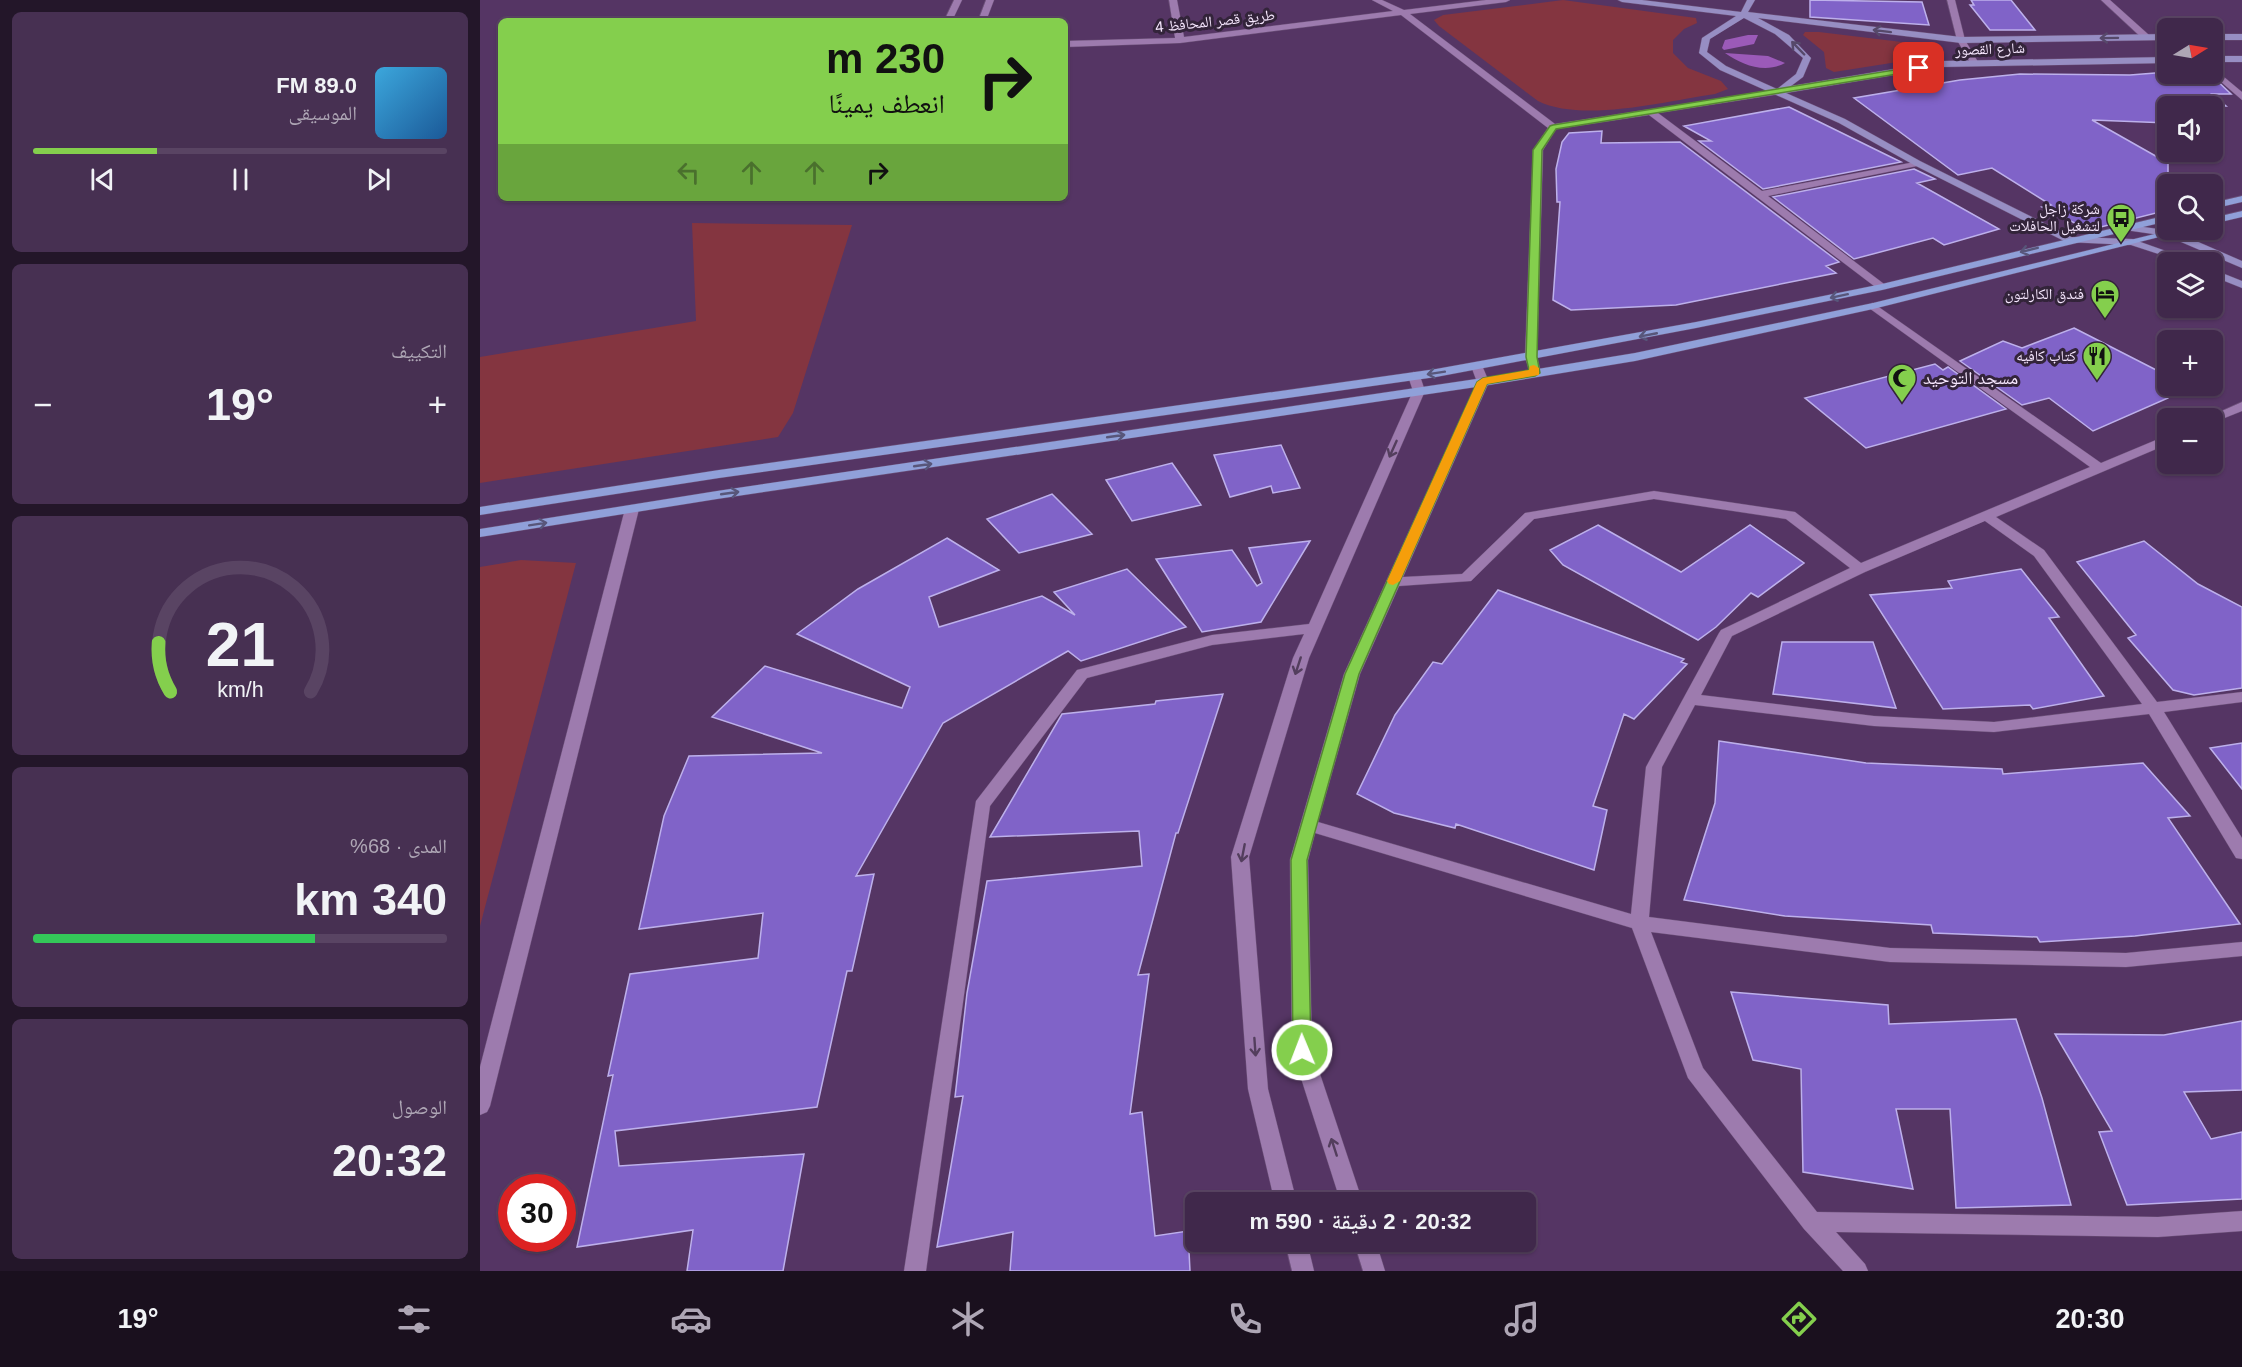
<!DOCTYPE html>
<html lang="ar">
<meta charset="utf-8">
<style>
body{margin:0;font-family:Helvetica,"Noto Naskh Arabic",sans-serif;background:#473052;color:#f1f3f6;direction:rtl;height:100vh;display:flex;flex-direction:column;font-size:22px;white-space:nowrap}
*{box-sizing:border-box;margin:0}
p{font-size:20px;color:#aea6b5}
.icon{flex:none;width:33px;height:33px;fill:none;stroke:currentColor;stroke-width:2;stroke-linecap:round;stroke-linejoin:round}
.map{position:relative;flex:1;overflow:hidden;direction:ltr}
.sheet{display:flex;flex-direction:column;gap:12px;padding:12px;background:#231629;width:480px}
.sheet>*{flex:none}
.guide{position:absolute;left:18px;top:18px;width:570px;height:183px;border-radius:9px;box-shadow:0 2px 4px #0004,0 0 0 2px #594463;direction:rtl;background:#84cf4d;color:#111;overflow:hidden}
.needle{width:39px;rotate:79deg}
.buttons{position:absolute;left:1677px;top:18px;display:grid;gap:12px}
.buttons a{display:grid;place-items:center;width:66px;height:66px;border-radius:9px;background:#40284b;box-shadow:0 2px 4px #0004,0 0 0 2px #594463;font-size:30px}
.speed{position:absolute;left:18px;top:1174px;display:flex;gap:12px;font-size:30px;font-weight:700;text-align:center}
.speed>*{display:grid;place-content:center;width:78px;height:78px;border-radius:50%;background:#40284b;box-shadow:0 2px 4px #0004,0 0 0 2px #594463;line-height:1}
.speed .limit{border:9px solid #d22;background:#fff;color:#111}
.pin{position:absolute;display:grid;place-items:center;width:51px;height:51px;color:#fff;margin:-26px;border-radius:12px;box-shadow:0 3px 9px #0006}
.me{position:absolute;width:66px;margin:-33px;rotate:359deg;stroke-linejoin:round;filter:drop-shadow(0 0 4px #0008)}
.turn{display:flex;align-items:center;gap:21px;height:126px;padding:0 24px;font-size:27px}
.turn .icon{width:78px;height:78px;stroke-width:2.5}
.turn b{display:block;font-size:42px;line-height:51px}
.lanes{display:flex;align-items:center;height:57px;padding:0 24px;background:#0003;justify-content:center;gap:30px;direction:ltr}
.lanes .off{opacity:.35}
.big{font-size:45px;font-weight:600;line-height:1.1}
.sheet .widget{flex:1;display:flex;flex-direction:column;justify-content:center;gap:9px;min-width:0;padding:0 21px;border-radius:9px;background:#473052}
.sheet .dial{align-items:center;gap:0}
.dial svg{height:156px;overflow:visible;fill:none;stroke:#594463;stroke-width:7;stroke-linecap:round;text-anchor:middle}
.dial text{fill:#f1f3f6;stroke:none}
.song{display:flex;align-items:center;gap:18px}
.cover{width:72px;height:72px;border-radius:9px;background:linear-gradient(135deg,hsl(200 70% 55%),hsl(210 70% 35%))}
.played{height:6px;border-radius:3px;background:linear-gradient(90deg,#84cf4d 30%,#594463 30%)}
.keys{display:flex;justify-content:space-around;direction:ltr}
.heat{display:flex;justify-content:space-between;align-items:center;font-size:33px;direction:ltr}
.charge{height:9px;border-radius:4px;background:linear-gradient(90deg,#34c759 68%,#594463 0)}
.trip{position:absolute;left:705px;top:1192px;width:351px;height:60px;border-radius:9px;background:#40284b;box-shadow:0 2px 4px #0004,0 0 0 2px #594463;font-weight:600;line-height:60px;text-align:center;direction:rtl}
.dock{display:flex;height:96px;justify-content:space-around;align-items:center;background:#1a101e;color:#aea6b5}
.dock .icon{width:42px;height:42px}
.dock .active{color:#84cf4d}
.dock b{font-size:27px;color:#f1f3f6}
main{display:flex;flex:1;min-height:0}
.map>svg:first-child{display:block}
.green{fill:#843540}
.water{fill:#9b5ab8}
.building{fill:#8063c8;stroke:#bdb0eb;stroke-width:1.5}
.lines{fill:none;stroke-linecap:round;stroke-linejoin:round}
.street-casing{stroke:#6b5077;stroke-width:1}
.secondary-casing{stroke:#6b5077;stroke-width:1}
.primary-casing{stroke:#6b5077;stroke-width:1}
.street{fill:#9d7bae;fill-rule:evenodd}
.secondary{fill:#978ec3;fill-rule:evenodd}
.primary{fill:#90a0d9;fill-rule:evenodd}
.oneway{stroke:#56496a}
.oneway2{stroke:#58567a}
.oneway3{stroke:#533e5d}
.route{fill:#84cf4d;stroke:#568732;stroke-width:1.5}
.slow{fill:#f59e0b}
.labels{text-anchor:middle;stroke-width:6;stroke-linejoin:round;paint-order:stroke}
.far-street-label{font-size:15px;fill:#f6e7fe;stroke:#33243a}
.far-poi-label{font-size:15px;fill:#f6e7fe;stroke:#33243a;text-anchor:end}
.poi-label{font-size:18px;fill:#f6e7fe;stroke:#33243a;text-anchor:start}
</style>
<main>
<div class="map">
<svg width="1762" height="1271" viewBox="0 0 1762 1271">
<rect width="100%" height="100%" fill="#553564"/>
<path class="green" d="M1083 0 1216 18 1217 23 1204 29 1193 40V53L1208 68 1241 81 1248 89 1235 94C1187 101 1102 123 1058 101L959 26 954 20 963 15Z
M1325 32H1339L1455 46 1462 55 1354 72 1346 68 1344 52 1323 35Z
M212 223 372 225 313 413 298 437 0 483V357L216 321Z
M41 560 96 563 0 926V567Z"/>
<path class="water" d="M1268 35H1278L1274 44 1244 50 1242 48 1245 40Z
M1245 53 1288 56 1305 63C1285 74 1262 65 1245 53Z"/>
<path class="building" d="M1330 0 1442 2 1449 25 1330 17Z
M1491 0H1531L1555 30H1510L1490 5H1494Z
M1688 72 1730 74 1751 94H1732L1746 106H1688V123L1612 120 1688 163V210L1609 230 1562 207 1571 205 1512 168 1478 175 1374 98 1480 80 1540 74 1650 75Z
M1309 107 1421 162 1283 189 1219 141H1231L1204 126Z
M1122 131 1121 143 1200 142 1359 262 1346 266 1356 273 1196 305 1091 310 1073 300 1080 202H1077L1076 169 1082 142 1089 133Z
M1434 169 1455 179 1437 183 1519 229 1464 245 1453 238 1374 259 1293 197Z
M1594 328 1688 376V398L1613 431 1569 398 1542 405 1480 361 1523 341 1542 348Z
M1455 364 1463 370 1468 367 1526 409 1386 448 1325 398Z
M801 445 820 488 793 493 791 486 750 497 734 455Z
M692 463 721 505 652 521 626 480Z
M572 494 612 534 539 553 507 519Z
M1118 525 1201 572 1270 525 1324 563 1278 597 1271 593 1236 627 1218 640 1083 565 1070 550Z
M467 538 519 570 449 597 459 627 562 596 595 615 574 592 647 569 706 627 601 661 588 651 463 723 376 876 394 874 372 971H367L337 1107 135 1131 139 1166 324 1154 303 1271H207L213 1230 97 1247 133 1075 128 1076 150 974 278 958 283 913 159 929 184 816 209 756 342 753 232 717 285 666 422 708 430 687 317 634 378 589Z
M830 541 781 622 722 632 676 559 752 550 777 586 782 583 769 548Z
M1664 541 1718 584 1762 607V688L1714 695 1693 690 1648 638 1656 635 1597 562Z
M1541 569 1579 617 1569 618 1624 696 1553 709 1550 705 1463 709 1390 595 1472 588 1468 581Z
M1018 590 1204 659 1201 662 1207 664 1154 719 1144 714 1113 806 1127 810 1114 870 976 824 975 828 914 813 877 794 915 715 953 662 962 664Z
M1302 642H1393L1416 708 1293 694Z
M743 694 698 833H696L658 975 669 974 650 1114 662 1112 675 1236 708 1231 710 1271H530L533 1232 457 1247 483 1096 475 1097 487 993 507 881 662 866 659 831 510 837 582 714 675 704 676 701Z
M1239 741 1386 763 1522 769 1523 774 1663 763 1710 816 1688 818 1760 924 1655 936 1560 942 1557 937 1453 933 1451 925 1305 916 1204 900 1235 803Z
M1762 743V789L1730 748Z
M1251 992 1408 1005 1409 1024 1536 1019 1562 1098 1591 1205 1476 1208 1470 1109H1416L1433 1189 1323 1172 1321 1069 1273 1060Z
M1762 1021V1090L1704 1092 1731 1139 1762 1132V1199L1647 1205 1619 1132 1632 1131 1575 1034 1684 1035Z"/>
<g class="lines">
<g class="street-casing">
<path id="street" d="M474 0H482L472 21H464Z
M506 0H514L506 21H498Z
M689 0H697L704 37 913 11 892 0H902L924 10 1006 0H1030L1026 2 930 14 1075 124 1303 89 1304 91 1300 94 1178 113 1282 191 1440 161V165L1437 166 1288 196 1408 287 1406 289H1398L1169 115 1076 129 1063 150 1057 357 1061 373 1059 376H1051L1045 357 1053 150 1068 128 921 15 700 43 585 47V41L695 38Z
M1467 0H1475L1485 40 1498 62 1497 64H1491L1477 40Z
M1621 0H1630L1669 35V39H1663Z
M1732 67 1762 92V100L1732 74Z
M1393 303 1621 463 1688 435V444L1516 517 1564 550 1677 702 1762 692V702L1684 712 1762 838V859L1756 858 1669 714 1514 732 1394 726 1215 705 1182 767 1169 917 1410 948 1646 953 1762 942V956L1646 967 1410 962 1171 932 1223 1068 1337 1212 1678 1217 1762 1211V1231L1678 1237 1356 1232 1385 1264 1388 1271H1363L1324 1229 1208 1078 1152 928 835 833 828 860 832 1050 883 1203H861L812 1050 810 860 864 674 997 382 991 366 993 363H1001L1009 382 923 577 982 574 1045 513 1174 491 1315 512 1381 563 1610 467 1389 308 1387 306ZM1174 499 1306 519 1370 568 1241 630 1239 633 1166 767 1151 914 838 822 880 674 919 586 991 581 1054 519ZM1505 521 1554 556 1662 704 1514 722 1394 716 1221 695 1252 636 1385 572Z
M934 372 940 376 945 391 829 658 769 857 788 1089 817 1203H795L768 1089 751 857 813 658 824 634 732 645 607 678 510 806 446 1271H424L496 801 597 670 732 635 829 624 933 391 928 376Z
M1762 402V411L1732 423V418H1726Z
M152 505 159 509 10 1106 7 1112 0 1115V1067L145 509Z
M805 1242H827L834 1271H812Z
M874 1242H896L905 1271H883Z"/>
</g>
<g class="secondary-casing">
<path id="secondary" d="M1138 0H1162L1261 12 1267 0H1275L1268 12 1481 37 1688 34V40L1481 43 1278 18 1309 35 1331 58 1323 77 1311 86 1462 61 1688 57V63L1462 67 1306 93 1365 119 1440 161 1592 237 1652 239 1717 262H1703L1651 245 1586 242 1434 165 1359 123 1240 70 1219 53 1222 38 1256 16 1142 2ZM1264 18 1295 34 1323 58 1316 74 1297 89 1246 66 1227 52 1230 39Z
M1732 34H1762V40H1732Z
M1732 56H1762V62H1732Z
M1649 225 1693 231 1762 261V268L1687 236 1645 230 1644 228Z
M1732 269 1762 281V288L1732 276Z"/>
</g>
<g class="primary-casing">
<path id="primary" d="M1762 196V202L1732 209V203Z
M1762 211V217L1732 224V218Z
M1688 215V221L1402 290 1216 328 956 377 239 478 0 515V507L239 470 956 369 1216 322 1402 284Z
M1691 230H1707L1393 309 1155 361 1003 386 237 499 0 537V529L237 491 1003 378 1155 353 1393 303Z"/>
</g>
<use href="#street" class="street"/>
<use href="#secondary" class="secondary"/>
<use href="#primary" class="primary"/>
</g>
<defs><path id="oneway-shaft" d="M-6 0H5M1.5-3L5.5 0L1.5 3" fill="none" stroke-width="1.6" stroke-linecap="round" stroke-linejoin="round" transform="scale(1.5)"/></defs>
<g class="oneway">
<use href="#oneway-shaft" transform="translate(1402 31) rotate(-173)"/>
<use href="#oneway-shaft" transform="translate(1629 38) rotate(179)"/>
<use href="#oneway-shaft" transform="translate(1318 48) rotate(-134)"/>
</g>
<g class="oneway2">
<use href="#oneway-shaft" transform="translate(1549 250) rotate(166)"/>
<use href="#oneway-shaft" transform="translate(1359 296) rotate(168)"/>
<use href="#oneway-shaft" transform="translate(1168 335) rotate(169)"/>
<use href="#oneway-shaft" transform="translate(956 373) rotate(171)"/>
<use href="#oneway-shaft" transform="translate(636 436) rotate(-8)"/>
<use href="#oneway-shaft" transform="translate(443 465) rotate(-8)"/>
<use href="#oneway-shaft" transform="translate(250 493) rotate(-8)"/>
<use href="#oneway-shaft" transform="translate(58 524) rotate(-9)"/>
</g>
<g class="oneway3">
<use href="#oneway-shaft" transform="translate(913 449) rotate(114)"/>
<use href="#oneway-shaft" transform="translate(818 666) rotate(108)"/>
<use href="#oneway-shaft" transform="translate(763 853) rotate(101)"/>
<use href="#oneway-shaft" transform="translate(775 1047) rotate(86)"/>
<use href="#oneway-shaft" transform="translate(854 1147) rotate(-108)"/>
</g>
<path class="route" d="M1439 66 1443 68 1442 70 1076 129 1062 150 1057 357 1060 373 1055 376 1007 384 879 674 827 860 831 1050 828 1055 822 1057 816 1055 813 1050 811 860 865 674 997 382 1003 378 1049 370 1046 357 1053 150 1070 126 1073 125Z"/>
<path class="slow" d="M1054 365 1059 368V375L1007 384 920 581 913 585 909 584 907 581 997 382 1003 378 1049 370 1050 366Z"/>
<defs>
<g id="bus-pin" transform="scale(1.5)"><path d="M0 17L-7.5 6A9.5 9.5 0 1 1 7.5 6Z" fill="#84cf4d" stroke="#33243a"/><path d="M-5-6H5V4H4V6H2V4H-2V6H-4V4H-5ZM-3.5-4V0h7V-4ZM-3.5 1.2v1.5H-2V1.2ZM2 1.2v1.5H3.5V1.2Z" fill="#111"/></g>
<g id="hotel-pin" transform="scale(1.5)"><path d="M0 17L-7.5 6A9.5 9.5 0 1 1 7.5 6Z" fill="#84cf4d" stroke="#33243a"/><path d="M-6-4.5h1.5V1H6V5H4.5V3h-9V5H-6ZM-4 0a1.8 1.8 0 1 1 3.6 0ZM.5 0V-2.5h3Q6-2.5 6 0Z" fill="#111"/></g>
<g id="restaurant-pin" transform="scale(1.5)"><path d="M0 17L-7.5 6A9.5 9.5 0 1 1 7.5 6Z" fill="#84cf4d" stroke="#33243a"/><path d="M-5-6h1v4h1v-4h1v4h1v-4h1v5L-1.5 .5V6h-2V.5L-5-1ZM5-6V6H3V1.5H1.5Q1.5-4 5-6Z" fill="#111"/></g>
<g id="mosque-pin" transform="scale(1.5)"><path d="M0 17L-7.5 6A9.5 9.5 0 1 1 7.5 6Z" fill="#84cf4d" stroke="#33243a"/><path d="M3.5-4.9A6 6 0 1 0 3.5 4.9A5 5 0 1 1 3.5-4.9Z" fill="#111"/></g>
</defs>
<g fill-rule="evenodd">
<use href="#bus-pin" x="1641" y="218"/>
<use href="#hotel-pin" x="1625" y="294"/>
<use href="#restaurant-pin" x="1617" y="356"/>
<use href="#mosque-pin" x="1422" y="378"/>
</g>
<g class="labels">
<g class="far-street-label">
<text transform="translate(735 21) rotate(-6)" y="5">طريق قصر المحافظ 4</text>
<text transform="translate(1510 49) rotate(-2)" y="5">شارع القصور</text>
</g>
<g class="far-poi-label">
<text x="1620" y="214">شركة زاجل<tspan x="1620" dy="17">لتشغيل الحافلات</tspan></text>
<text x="1604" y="299">فندق الكارلتون</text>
<text x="1596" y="361">كتاب كافيه</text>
</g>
<g class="poi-label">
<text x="1443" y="384">مسجد التوحيد</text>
</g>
</g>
</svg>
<div class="buttons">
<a><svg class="needle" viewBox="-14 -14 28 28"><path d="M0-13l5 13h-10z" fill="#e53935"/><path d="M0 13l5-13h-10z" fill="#aea6b5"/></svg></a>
<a><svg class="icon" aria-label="sound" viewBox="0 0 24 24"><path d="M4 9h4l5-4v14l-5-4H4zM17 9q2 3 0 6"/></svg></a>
<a><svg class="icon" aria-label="search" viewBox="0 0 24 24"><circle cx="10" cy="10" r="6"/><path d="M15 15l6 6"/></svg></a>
<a><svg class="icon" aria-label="layers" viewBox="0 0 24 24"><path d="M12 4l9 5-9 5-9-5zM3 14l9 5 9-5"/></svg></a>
<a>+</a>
<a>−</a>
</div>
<div class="speed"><div class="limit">30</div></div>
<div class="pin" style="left:1439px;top:68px;background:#d93025"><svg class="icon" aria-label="arrive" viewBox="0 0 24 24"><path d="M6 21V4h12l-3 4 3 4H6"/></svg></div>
<svg class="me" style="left:822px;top:1050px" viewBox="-20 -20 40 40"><circle r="17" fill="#84cf4d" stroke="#fff" stroke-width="3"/><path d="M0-11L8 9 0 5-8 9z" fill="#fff"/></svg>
<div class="trip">20:32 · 2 دقيقة · 590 m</div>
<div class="guide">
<div class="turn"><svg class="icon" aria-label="right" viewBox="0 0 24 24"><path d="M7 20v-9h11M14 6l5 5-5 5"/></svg><div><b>230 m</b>انعطف يمينًا</div></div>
<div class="lanes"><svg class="icon off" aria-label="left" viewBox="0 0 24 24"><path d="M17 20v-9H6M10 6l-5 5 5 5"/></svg><svg class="icon off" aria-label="ahead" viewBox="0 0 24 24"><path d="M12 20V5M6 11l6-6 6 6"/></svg><svg class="icon off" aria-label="ahead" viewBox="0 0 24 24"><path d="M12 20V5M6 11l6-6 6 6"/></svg><svg class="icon" aria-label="right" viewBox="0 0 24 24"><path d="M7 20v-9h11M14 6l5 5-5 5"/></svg></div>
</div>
</div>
<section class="sheet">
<div class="widget">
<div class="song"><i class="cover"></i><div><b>89.0 FM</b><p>الموسيقى</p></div></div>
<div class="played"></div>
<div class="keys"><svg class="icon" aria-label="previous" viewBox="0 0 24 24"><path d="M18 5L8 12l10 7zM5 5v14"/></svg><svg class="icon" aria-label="pause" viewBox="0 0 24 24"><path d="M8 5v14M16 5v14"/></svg><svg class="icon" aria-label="next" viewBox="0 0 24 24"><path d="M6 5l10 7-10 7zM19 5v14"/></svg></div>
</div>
<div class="widget"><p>التكييف</p>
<div class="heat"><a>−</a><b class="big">19°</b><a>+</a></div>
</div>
<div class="widget dial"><svg viewBox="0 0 100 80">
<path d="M14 69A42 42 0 1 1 86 69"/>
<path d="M14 69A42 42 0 0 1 8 44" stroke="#84cf4d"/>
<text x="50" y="56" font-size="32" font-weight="700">21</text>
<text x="50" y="72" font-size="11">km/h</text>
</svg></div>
<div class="widget"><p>المدى · 68%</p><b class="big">340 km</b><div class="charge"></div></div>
<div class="widget"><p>الوصول</p><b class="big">20:32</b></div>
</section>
</main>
<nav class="dock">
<b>20:30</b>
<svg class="icon active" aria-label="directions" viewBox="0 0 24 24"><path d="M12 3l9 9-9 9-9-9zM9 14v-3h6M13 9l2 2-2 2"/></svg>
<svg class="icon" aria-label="music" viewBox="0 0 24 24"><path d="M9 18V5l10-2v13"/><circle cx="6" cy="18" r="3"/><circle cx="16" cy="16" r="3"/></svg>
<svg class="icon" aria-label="phone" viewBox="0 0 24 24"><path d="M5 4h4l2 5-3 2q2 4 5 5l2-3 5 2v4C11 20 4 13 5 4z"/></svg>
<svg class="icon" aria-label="climate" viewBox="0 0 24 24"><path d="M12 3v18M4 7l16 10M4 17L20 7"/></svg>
<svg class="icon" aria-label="car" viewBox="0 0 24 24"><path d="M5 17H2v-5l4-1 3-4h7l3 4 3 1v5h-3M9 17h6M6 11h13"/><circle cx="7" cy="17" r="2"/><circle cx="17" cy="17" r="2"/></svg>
<svg class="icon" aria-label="filters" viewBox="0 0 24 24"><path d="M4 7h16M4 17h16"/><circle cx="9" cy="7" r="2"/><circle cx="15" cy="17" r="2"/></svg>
<b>19°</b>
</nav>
